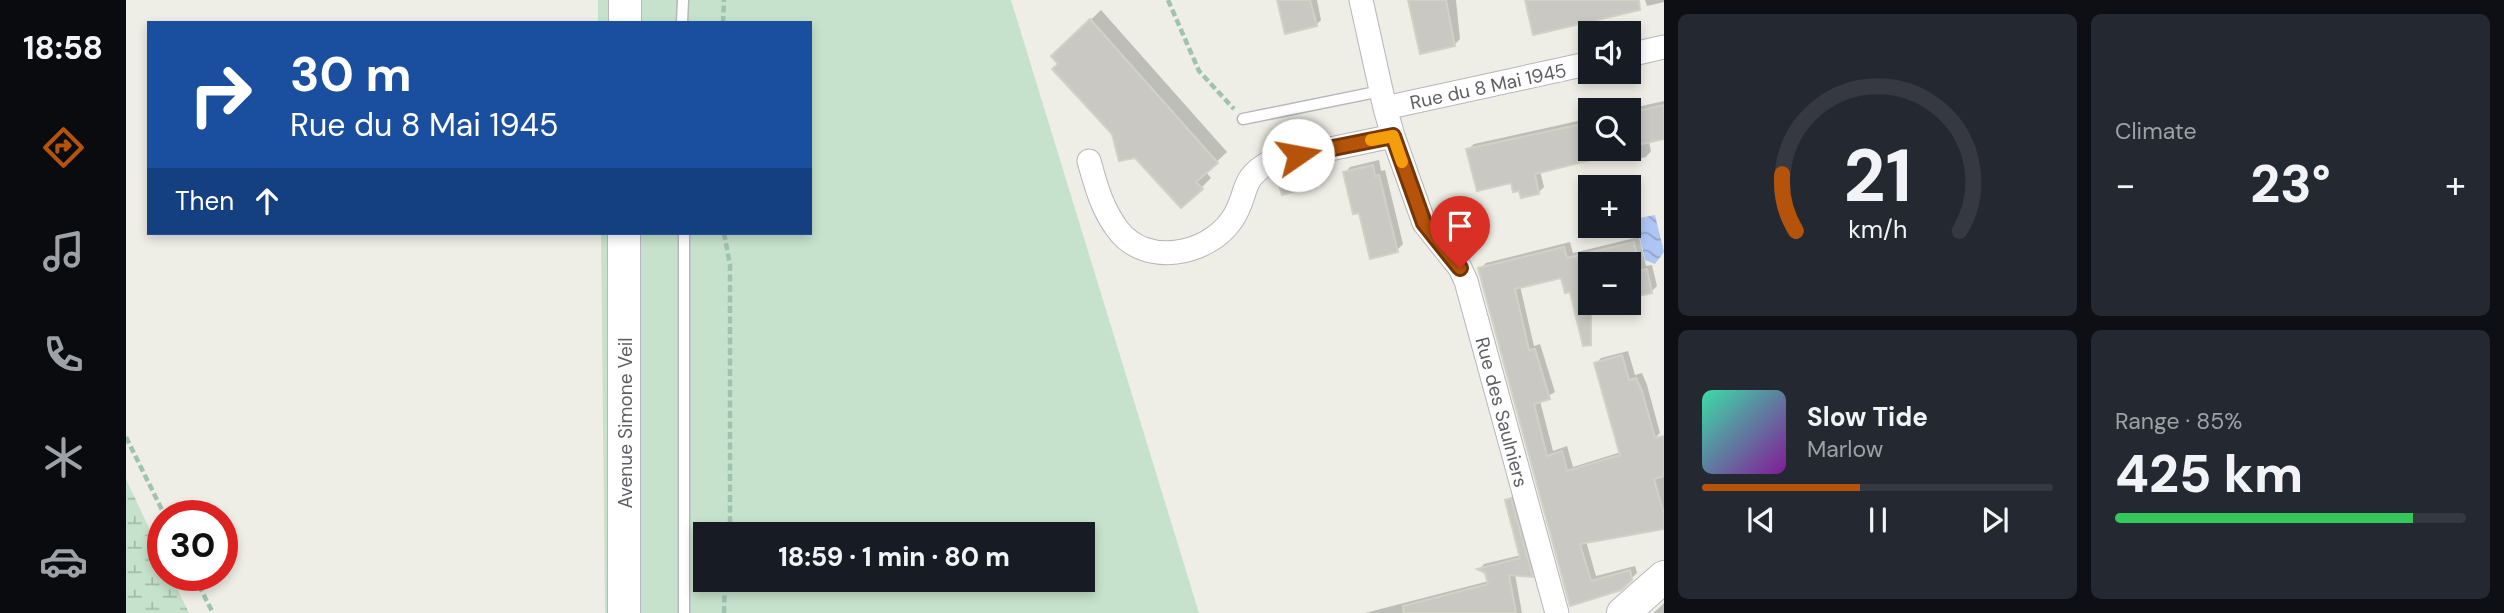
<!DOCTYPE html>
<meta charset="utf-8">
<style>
body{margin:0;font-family:"DM Sans",sans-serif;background:#242831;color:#f1f3f6;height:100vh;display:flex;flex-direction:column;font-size:26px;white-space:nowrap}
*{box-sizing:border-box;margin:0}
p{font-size:23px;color:#9ea1a6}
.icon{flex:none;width:38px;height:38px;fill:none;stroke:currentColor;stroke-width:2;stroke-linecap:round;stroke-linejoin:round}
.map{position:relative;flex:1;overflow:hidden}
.sheet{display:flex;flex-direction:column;gap:14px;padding:14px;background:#0d0f14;width:840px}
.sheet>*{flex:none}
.hud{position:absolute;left:21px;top:21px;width:665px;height:214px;border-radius:0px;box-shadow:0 4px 10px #0003;background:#1a4fa0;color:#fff;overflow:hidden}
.fabs{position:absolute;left:1452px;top:21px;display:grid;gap:14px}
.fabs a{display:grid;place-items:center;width:63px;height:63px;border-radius:0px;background:#171b24;box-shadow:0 4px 10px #0003;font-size:35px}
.speed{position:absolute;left:21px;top:500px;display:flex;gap:14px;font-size:35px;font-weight:700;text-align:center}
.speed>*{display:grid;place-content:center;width:91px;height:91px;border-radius:50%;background:#171b24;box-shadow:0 4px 10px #0003;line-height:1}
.speed .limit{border:10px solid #d22;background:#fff;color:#111}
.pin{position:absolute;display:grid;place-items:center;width:60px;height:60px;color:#fff;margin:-72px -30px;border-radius:50% 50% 50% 0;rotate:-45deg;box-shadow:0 0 7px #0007}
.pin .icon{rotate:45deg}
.me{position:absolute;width:77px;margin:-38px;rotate:78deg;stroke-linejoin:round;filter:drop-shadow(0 0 5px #0008)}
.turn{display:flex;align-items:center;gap:24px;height:147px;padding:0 28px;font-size:32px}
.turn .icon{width:91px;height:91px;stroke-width:2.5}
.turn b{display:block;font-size:49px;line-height:60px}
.then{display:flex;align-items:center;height:66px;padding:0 28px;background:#0003;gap:14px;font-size:26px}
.big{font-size:52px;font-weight:800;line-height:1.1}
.sheet .tile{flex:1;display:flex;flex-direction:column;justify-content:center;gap:10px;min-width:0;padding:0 24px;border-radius:10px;background:#242831}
.sheet .dial{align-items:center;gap:0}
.dial svg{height:182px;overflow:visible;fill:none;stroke:#363941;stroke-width:7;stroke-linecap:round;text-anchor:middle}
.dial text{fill:#f1f3f6;stroke:none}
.song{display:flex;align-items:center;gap:21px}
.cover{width:84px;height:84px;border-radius:10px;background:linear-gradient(135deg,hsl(160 70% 55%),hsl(290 70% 35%))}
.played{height:7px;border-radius:4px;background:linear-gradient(90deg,#b45309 45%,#363941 45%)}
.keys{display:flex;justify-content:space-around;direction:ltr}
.heat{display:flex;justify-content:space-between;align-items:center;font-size:38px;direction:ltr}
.charge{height:10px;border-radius:5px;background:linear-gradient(90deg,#34c759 85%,#363941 0)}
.sheet .tiles{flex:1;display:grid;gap:14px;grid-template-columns:repeat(2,1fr)}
.trip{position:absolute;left:567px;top:522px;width:402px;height:70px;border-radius:0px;background:#171b24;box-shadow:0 4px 10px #0003;font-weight:800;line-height:70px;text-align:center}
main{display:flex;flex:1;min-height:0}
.tab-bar{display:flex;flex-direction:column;width:126px;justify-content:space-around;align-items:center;background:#090b0e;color:#9ea1a6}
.tab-bar .icon{width:49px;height:49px}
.tab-bar .active{color:#b45309}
.tab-bar b{font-size:32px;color:#f1f3f6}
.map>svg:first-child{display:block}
.grass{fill:#c6e2cc;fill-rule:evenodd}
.wetland{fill:url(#wetland-marsh)}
.water{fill:url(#water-waves)}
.shadow{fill:#0003}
.building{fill:#c9c8c2;stroke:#d2d1c5;stroke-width:2}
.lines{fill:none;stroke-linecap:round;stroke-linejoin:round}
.lane-casing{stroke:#b6b6bb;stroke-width:13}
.street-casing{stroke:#b6b6bb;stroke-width:25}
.secondary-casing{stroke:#b7b8be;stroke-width:34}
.path{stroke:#9fc2b1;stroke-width:4.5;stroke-dasharray:7 3.5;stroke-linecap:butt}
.lane{stroke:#fff;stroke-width:10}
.street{stroke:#fff;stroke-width:23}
.secondary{stroke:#fff;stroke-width:32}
.route-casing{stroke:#753606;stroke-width:18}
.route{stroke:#b45309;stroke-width:12}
.slow{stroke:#f59e0b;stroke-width:12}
.labels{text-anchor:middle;stroke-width:7;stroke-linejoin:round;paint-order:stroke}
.street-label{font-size:19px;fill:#5e5f64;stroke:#fff}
</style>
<main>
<nav class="tab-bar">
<b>18:58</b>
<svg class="icon active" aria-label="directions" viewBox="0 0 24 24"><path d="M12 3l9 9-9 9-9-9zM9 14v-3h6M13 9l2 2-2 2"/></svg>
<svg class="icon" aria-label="music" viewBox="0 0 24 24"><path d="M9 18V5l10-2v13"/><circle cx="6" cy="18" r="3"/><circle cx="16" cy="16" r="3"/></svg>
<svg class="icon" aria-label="phone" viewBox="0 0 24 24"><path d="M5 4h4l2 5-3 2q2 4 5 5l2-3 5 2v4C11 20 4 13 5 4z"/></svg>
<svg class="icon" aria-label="climate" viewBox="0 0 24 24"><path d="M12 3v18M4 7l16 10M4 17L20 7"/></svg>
<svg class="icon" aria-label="car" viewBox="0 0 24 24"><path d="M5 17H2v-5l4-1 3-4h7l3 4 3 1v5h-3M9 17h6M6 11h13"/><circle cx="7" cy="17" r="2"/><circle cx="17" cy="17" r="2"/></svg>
</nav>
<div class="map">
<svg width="1538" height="613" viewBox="0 0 1538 613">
<defs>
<pattern id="wetland-marsh" width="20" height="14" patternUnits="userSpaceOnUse" patternTransform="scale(1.75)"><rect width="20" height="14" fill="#c6e2cc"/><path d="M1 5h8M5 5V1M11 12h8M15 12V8" fill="none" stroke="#a4baa9"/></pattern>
<pattern id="water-waves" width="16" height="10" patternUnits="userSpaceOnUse" patternTransform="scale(1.75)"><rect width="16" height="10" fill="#afc6f5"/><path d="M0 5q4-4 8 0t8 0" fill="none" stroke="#92a4ca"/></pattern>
</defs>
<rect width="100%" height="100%" fill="#eeeee6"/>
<path class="grass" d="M472 0H885L1073 613H479L475 233H684V23H472ZM579 534H957V579H579Z"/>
<path class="wetland" d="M0 479 37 558V576H45L63 613H0Z"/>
<path class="water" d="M1529 215 1538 252 1529 264 1519 260 1509 219Z"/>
<path class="shadow" d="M1152 0H1191L1195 20 1190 25Z
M1284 0H1330L1334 39 1328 45Z
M1519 0H1538V2L1521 6Z
M975 10 1101 152 1080 172 1085 178 1075 188 1010 156 989 138 929 69 934 64 927 56Z
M1538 101V137L1523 141 1525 151 1520 157 1501 161 1499 152 1414 171 1418 187 1413 192 1394 189 1342 149 1348 144 1465 118V149H1503V110H1498Z
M1253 160 1255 171 1259 170 1277 244 1271 250 1235 211 1219 173 1224 167Z
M1170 169 1175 186 1172 188 1152 176Z
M1513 237 1520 266 1526 265 1531 286 1526 291 1503 296V264H1465V303H1486L1451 313 1446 290 1436 276 1394 286 1408 346 1414 344 1429 392 1414 401 1427 451 1441 446 1447 467 1495 452 1470 364 1475 358 1502 351 1509 375 1516 373 1521 385 1534 433 1529 438 1538 454V525L1460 541 1470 576 1509 566 1511 573 1494 589 1445 604 1354 269 1360 263 1444 242 1447 253Z
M1390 494 1411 570 1406 575 1389 574 1396 613H1239L1363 581 1360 571 1354 569 1358 564 1395 555 1381 500Z
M1538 603V613H1527L1532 609Z"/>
<path class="building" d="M1151 0H1184L1191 26 1159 34Z
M1282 0H1320L1329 46 1294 54Z
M1399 0H1513L1514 10 1407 35Z
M964 19 1092 163 1070 182 1077 189 1055 208 1009 158 993 161 986 134 926 69 932 64 925 56Z
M1538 105V139L1503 147V113Z
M1465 122V160L1409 174 1413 194 1395 198 1393 191 1387 192 1385 183 1351 191 1340 149Z
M1247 165 1249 176 1253 175 1272 252 1244 259 1233 213 1227 214 1217 172Z
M1168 171 1173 190 1156 195 1150 175Z
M1508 242 1513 264H1465V345L1457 346 1444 292 1439 293 1435 278 1389 289 1403 350 1409 349 1424 399 1408 404 1421 456 1436 451 1441 471 1494 455 1468 363 1496 355 1503 380 1510 378 1516 391 1529 438 1538 436V476L1528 479 1538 514V529L1454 544 1465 581 1504 570 1506 580 1495 590 1444 606 1352 268 1438 247 1441 258Z
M1521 269 1526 293 1503 298V273Z
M1385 498 1407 577 1383 575 1390 613H1278L1277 606 1362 584 1359 573 1351 569 1394 558 1379 500Z"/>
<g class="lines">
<g class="lane-casing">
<path id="lane" d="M556 23 557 0
M1117 119 1255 91
M558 613V233"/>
</g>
<g class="street-casing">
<path id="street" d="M1235 0 1259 108
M1503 55 1538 47
M1267 136 1298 223 1334 268 1340 281 1431 613
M963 161C970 186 976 209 992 230 1020 267 1081 255 1105 221 1124 195 1111 179 1146 161L1267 136 1259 108 1465 63"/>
</g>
<g class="secondary-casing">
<path id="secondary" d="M499 23V0
M498 613V233
M1497 613 1538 577"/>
</g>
<path class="path" d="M1042 0 1073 71 1108 109
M597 23 598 0
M598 233 604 265V534
M0 437 39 516
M68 576 87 613
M598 613 599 579"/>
<use href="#lane" class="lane"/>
<use href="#street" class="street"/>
<use href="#secondary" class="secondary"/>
</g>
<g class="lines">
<g class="route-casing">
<path id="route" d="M1172 155 1267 136 1298 223 1334 268"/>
</g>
<use href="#route" class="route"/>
<path class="slow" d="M1245 140 1267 136 1276 162"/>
</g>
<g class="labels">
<g class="street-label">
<text transform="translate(1362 86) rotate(-12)" y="7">Rue du 8 Mai 1945</text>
<text transform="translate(1376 412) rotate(75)" y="7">Rue des Saulniers</text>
<text transform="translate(499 423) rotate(-90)" y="7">Avenue Simone Veil</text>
</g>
</g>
</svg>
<div class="fabs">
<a><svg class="icon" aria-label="sound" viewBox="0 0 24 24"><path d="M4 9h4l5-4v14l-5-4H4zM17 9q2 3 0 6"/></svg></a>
<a><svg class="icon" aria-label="search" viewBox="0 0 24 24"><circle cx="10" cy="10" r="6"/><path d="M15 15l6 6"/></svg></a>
<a>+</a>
<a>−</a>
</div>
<div class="speed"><div class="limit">30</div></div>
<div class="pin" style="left:1334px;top:268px;background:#d93025"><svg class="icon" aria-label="arrive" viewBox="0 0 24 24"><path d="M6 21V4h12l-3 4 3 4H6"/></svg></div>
<svg class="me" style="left:1172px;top:155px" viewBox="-20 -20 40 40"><circle r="19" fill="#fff"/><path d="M0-13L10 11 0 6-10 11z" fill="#b45309"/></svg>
<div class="trip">18:59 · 1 min · 80 m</div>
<div class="hud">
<div class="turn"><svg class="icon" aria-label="right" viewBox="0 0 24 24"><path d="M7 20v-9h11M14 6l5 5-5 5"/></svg><div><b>30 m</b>Rue du 8 Mai 1945</div></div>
<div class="then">Then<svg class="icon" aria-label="ahead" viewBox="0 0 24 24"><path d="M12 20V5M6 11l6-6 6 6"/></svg></div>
</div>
</div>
<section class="sheet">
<div class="tiles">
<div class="tile dial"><svg viewBox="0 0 100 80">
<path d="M14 69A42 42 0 1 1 86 69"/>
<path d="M14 69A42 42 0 0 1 8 44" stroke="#b45309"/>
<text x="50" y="56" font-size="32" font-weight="700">21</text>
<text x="50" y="72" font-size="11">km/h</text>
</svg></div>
<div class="tile"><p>Climate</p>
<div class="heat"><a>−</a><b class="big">23°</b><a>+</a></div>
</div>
<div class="tile">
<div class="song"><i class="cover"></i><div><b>Slow Tide</b><p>Marlow</p></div></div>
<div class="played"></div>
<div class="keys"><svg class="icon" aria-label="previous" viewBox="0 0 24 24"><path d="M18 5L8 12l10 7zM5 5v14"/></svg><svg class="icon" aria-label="pause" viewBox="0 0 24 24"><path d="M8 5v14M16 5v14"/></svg><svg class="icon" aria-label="next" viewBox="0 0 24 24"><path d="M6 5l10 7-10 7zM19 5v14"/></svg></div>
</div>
<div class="tile"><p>Range · 85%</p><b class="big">425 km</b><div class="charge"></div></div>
</div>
</section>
</main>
